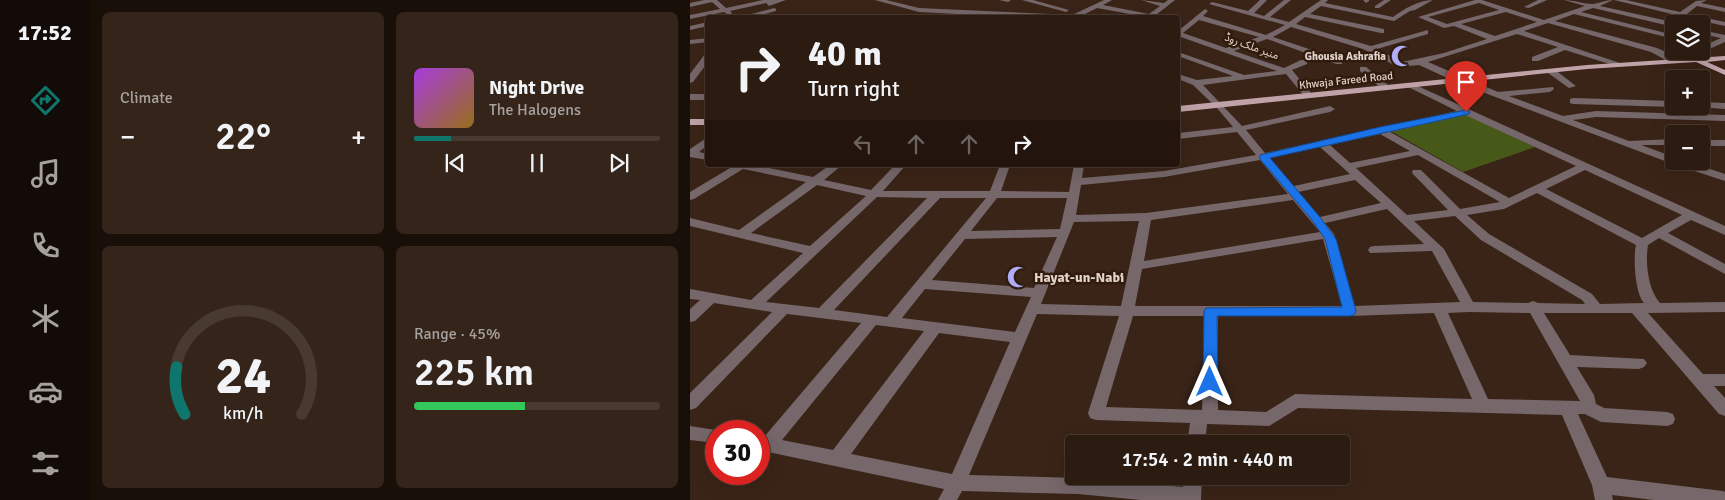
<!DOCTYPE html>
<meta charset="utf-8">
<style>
body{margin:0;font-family:Signika,"Noto Sans Arabic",sans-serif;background:#34241a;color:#f1f3f6;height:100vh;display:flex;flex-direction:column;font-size:19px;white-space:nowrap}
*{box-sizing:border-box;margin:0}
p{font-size:16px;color:#a6a19f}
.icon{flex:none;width:28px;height:28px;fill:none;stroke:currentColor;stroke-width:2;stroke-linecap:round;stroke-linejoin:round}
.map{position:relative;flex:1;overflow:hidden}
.drawer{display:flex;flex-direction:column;gap:12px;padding:12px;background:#180f09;width:600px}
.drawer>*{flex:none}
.banner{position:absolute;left:15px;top:15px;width:475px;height:152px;border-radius:5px;box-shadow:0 5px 20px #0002,0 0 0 1px #483931;background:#2c1b11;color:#f1f3f6;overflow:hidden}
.controls{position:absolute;left:975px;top:15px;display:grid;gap:10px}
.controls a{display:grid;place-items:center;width:45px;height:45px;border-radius:5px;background:#2c1b11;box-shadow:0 5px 20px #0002,0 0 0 1px #483931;font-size:25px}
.speed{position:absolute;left:15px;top:420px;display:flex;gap:10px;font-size:25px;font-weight:700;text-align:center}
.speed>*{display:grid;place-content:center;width:65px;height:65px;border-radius:50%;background:#2c1b11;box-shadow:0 5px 20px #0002,0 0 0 1px #483931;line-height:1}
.speed .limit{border:8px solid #d22;background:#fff;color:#111}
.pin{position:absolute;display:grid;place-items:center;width:42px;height:42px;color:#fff;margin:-51px -21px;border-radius:50% 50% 50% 0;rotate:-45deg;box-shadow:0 0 5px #0007}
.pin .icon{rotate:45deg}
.me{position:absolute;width:55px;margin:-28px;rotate:0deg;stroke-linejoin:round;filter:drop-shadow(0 0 4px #0008)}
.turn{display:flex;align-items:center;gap:18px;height:105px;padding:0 20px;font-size:22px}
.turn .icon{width:65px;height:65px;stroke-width:2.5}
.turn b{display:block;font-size:35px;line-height:42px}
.lanes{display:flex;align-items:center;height:48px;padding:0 20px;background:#0003;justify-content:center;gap:25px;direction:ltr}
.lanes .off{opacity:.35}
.big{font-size:38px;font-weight:600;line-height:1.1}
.drawer .tile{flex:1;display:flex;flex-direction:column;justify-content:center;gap:8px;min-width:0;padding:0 18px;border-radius:8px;background:#34241a}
.drawer .dial{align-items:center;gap:0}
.dial svg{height:130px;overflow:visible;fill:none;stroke:#483931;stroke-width:7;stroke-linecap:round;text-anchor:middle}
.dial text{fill:#f1f3f6;stroke:none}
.song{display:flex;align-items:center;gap:15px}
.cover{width:60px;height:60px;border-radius:8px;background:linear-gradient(135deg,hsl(280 70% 55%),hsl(40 70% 35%))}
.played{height:5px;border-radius:2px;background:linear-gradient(90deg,#0f766e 15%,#483931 15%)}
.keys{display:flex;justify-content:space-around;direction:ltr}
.heat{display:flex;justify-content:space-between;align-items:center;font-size:28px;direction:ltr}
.charge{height:8px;border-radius:4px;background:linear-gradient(90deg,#34c759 45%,#483931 0)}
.drawer .tiles{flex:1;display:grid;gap:12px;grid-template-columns:repeat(2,1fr)}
.trip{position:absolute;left:375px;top:435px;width:285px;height:50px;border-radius:5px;background:#2c1b11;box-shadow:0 5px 20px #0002,0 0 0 1px #483931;font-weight:600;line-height:50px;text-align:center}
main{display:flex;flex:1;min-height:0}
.tabs{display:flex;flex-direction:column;width:90px;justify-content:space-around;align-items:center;background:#120b07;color:#a6a19f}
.tabs .icon{width:35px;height:35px}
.tabs .on{color:#0f766e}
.tabs b{font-size:22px;color:#f1f3f6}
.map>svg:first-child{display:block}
.green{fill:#475919}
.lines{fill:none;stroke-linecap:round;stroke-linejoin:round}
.minor{fill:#75676a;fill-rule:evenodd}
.major{fill:#c0a3a9;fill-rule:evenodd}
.route{fill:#1a73e8;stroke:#114b97}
.labels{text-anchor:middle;stroke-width:5;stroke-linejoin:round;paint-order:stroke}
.far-street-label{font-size:11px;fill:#e2d3cb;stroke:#301b0d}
.far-poi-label{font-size:11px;font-weight:bold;fill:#e2d3cb;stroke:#301b0d;text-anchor:end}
.poi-label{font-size:14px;font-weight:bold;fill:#e2d3cb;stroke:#301b0d;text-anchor:start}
</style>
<main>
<nav class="tabs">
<b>17:52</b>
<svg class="icon on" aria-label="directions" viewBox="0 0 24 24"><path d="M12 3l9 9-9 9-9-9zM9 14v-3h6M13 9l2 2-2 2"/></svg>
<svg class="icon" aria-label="music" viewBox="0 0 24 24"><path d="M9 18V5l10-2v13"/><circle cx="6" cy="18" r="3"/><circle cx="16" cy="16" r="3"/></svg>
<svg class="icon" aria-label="phone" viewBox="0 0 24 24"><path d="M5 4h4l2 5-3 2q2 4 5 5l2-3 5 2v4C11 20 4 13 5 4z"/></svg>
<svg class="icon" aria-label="climate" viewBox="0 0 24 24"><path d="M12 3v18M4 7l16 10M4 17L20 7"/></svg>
<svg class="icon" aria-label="car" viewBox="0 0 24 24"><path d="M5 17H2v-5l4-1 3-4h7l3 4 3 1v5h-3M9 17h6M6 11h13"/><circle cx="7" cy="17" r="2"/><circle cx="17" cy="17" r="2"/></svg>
<svg class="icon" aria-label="filters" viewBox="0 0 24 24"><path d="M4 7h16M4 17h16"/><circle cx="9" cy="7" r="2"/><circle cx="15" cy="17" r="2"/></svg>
</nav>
<section class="drawer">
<div class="tiles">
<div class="tile"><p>Climate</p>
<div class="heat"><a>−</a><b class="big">22°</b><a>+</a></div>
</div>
<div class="tile">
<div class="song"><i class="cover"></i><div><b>Night Drive</b><p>The Halogens</p></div></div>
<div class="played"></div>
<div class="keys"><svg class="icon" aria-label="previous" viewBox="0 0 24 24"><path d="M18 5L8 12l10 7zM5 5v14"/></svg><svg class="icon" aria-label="pause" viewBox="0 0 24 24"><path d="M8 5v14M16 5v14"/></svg><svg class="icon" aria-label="next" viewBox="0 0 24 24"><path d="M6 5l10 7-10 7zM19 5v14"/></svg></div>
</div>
<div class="tile dial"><svg viewBox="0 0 100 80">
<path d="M14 69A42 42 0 1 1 86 69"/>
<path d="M14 69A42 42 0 0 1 9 40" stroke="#0f766e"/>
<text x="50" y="56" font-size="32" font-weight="700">24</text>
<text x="50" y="72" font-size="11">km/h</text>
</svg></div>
<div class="tile"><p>Range · 45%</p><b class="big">225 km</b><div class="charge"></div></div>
</div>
</section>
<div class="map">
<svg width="1035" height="500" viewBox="0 0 1035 500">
<rect width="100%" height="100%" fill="#3a2417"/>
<path class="green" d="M776 115 845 147 773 172 699 130Z"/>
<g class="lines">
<path class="minor" d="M14 0H27L36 8 73 0H96L79 6 76 3 40 11 42 13 39 15 34 12 0 19V15L30 9 22 2 0 7V3Z
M185 0H196L229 8 382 15 414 0H422L413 5 459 14 470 6 451 0 474 3 478 0H485L462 18 407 8 391 16 398 18H342L229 12Z
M309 0H321L318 2Z
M332 0H343L379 10 376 12Z
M570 0H577L564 13 574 16 594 0H601L580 17 599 22 631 0H638L635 3 703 17C714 9 729 0 743 0L725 10 720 11 704 21 631 6 620 14 694 29V33H691L615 17 606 24 681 46 738 30V34L687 49 712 62 754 53 797 39 764 26 754 28 728 17 785 0H792L854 20 895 6 874 0C883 0 894 4 903 4 910 3 916 0 923 0L910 6 987 23 984 24V27L903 8 891 12 984 35V39L884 14 865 21 967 48 976 52 984 59V63H981L961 52 858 23 834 31 936 65 929 67 875 50 848 61H842V57L868 47 827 34 738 62 808 92 863 87 864 89 860 92 819 96 873 116 906 111 1035 115V121L906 117 883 120 939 141 984 139V145H951L984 157V161H996L1035 174V181L980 163 766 82 729 65 708 67 673 49 601 27 583 37 652 60V64H646L577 39 544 51 594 68 611 60H617V64L602 70 621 93V97H615L596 74 513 85 552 126 640 106 645 109 640 112 556 130 575 153 767 111 714 85 721 83 1035 226V235L1001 220 978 233 1035 264V274L969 238 958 245C955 262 958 290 970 303L1035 302V312L958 313 1013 374H1035V386H1024L1035 398V416L1029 414 942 313H854L880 355 954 359 957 363 954 367 949 369 887 367 904 395 906 404 914 408 977 412 983 414 985 419 983 424 977 426 911 422 895 414H888L917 477 1033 491 1035 492V500H964L922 495 923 500H905L902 485 872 415 608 408 579 426 517 424 515 444H497L500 423 406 420 400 418 398 413 429 316 347 314 279 475 388 478 493 487 494 476H512L511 500H451L388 494 272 491 267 500H248L254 489 69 450V436L74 437 171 323 97 314 6 408 0 410V393L82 312 24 303 5 321 0 322V309L10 300 0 299V289L61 300 113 253 0 226V218L49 230 116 182 53 169 4 199 0 200V192L45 165H65L123 177 140 165H152L134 180 181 190 205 165H216L193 191H300L310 165H320L311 191 379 192 384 165H394L392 178 474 171 566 155 547 132 488 139V133L543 127 527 108 503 85 488 79V74L507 80 543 76 488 56V52L554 75 587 71 488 36V31L515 9 518 11 513 16 576 35 595 25 519 4 522 2 558 11ZM789 3 809 10 757 24 738 17ZM816 12 847 22 805 36 771 24ZM509 20 569 37 536 48 493 33ZM775 115 886 166 819 198 700 132ZM690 134 720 151 660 163 640 145ZM630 147 660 174 604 186 579 158ZM728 155 810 202 770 209 731 170H723L722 172 723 174 758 210 717 215 666 168ZM570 160 598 194 456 213 386 215 391 185 474 177ZM895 170 992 215 952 238 856 189ZM665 180 691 203 630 217 608 192ZM127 185 176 196 120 246 61 233ZM847 193 946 245C943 258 945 293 954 303L910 304 902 294 799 234 777 215 814 209ZM187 197 237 198 129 308 76 302ZM250 198H296L197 317 144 310ZM307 198H377L370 229 281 231ZM603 200 630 232 454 261 461 220ZM697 209 734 244 684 246 680 247 678 250 680 253 742 251 770 302 665 306 644 234 635 223ZM765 216 791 240 892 300 895 304 848 303 843 301 838 303 783 302 754 249 724 221ZM449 221 431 306 351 304 384 222ZM367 237 344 288 242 280 275 239ZM633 239 652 306H445L452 269ZM235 289 341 297 325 332 212 318ZM779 312 840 313 890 401 798 399 758 313ZM744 313 782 399 605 394 576 412 528 410V316H660ZM443 316H514L512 410 416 407ZM186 325 234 331 143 450 92 440ZM249 333 320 342 262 474 161 454Z
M673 0H679V1L676 3Z
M694 0H701L689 8H685V6Z
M848 0H857L839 8 834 7Z
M924 0H936L990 12 1006 1 1017 0 1011 3 1035 8V12L1007 6 997 14 1035 22V26L993 17 987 20 984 18 986 15Z
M84 8 86 9V11L60 18H46Z
M18 22V26L0 30V26Z
M1011 30 1035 35V42L1006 55 1010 60 1006 62 998 56V52L1011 51V47L1031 38 1011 34Z
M18 38V42L0 44V40Z
M15 54H18V62L3 82 0 83V74Z
M670 67H676L698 85V89H692L670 71Z
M858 69H864L886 86 879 88 858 73Z
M0 94H18V100H0Z
M883 98 984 101V106H986L984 107 883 104 880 103V99Z
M1011 102 1035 103V109L1008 107 1011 106Z
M18 137V145L9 152 18 154V160L0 157V149Z
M1011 140H1035V146H1011Z
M0 426 32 431H26V443L0 440Z"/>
<path class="major" d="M1035 56V60L1017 62 1035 70V75L1006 62 897 69 488 112V106L897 65Z
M0 119H18V125H0Z"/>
</g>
<path class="route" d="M776 110 780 112 779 114 580 158 629 216 646 239 666 311 664 315 660 316H527L528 382 526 385 520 387 515 385 513 382 514 311 516 308 652 307 635 239 622 220 570 159V155L690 127Z"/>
<defs>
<g id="mosque-bare" transform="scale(1.725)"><path d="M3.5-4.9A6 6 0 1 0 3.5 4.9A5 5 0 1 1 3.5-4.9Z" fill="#b0adfa" stroke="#301b0d" stroke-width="2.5" paint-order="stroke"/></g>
</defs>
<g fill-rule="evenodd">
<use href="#mosque-bare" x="712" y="56"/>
<use href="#mosque-bare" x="328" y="277"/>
</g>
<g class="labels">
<g class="far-street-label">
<text transform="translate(562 46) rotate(20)" y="4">منیر ملک روڈ</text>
<text transform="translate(656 80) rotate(-6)" y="4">Khwaja Fareed Road</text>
</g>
<g class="far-poi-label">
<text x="696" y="60">Ghousia Ashrafia</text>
</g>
<g class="poi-label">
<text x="344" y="282">Hayat-un-Nabi</text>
</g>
</g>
</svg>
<div class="controls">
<a><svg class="icon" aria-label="layers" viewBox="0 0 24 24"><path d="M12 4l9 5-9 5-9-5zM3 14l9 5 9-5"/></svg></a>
<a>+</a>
<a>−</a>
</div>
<div class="speed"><div class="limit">30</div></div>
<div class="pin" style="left:776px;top:112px;background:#d93025"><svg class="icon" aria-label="arrive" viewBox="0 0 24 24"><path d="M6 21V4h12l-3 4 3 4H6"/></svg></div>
<svg class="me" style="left:520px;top:382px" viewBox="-20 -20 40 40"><path d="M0-17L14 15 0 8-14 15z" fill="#1a73e8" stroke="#fff" stroke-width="4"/></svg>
<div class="trip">17:54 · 2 min · 440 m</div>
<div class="banner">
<div class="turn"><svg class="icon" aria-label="right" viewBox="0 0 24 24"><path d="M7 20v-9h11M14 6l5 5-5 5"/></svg><div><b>40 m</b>Turn right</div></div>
<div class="lanes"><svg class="icon off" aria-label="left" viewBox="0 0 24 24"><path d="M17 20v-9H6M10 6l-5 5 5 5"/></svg><svg class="icon off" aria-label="ahead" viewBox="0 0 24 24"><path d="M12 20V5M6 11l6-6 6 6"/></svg><svg class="icon off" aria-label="ahead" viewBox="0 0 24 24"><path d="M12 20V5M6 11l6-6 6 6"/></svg><svg class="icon" aria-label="right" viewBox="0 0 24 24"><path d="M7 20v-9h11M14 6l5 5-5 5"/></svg></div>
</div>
</div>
</main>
